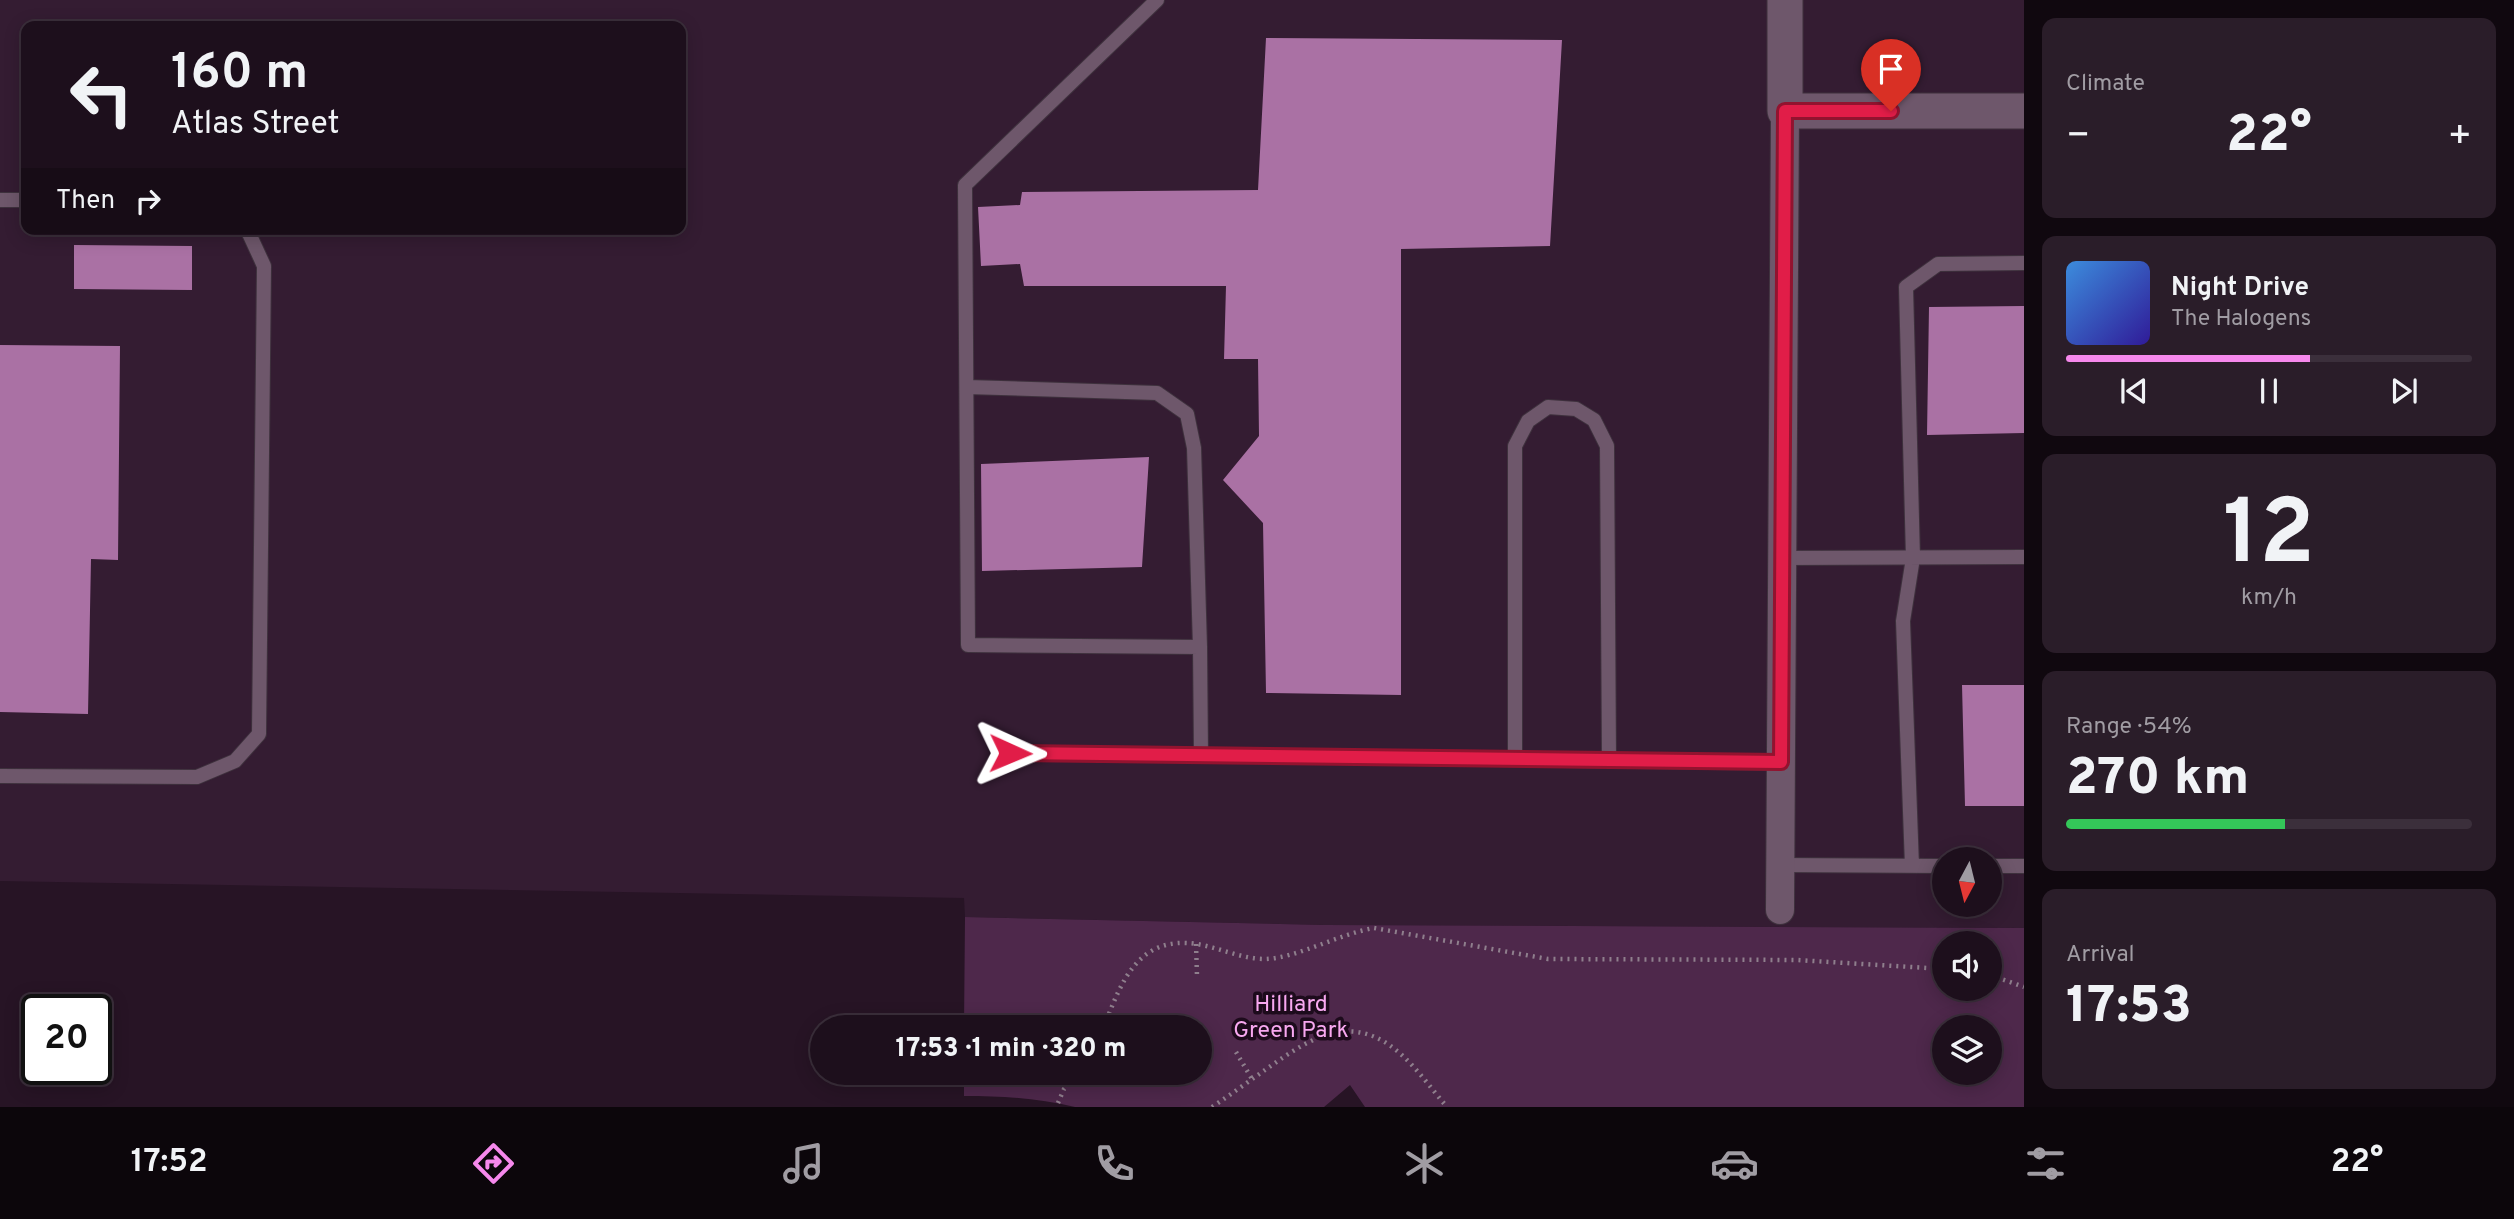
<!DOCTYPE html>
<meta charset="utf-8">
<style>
body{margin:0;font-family:Overpass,sans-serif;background:#2a1d29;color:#f1f3f6;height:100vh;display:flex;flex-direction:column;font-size:26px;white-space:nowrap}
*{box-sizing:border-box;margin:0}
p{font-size:23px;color:#a09ca3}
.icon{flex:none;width:38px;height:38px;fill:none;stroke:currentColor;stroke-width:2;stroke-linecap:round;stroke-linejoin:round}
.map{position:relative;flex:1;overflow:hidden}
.drawer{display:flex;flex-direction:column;gap:18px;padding:18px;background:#10080f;width:490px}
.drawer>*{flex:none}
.guide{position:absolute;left:21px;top:21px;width:665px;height:214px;border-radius:14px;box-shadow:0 4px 18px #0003,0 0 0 2px #3b2f3b;background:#1d0f1c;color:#f1f3f6;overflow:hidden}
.needle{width:46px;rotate:187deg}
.controls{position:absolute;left:1932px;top:847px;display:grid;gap:14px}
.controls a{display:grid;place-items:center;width:70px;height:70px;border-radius:50%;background:#1d0f1c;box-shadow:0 4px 18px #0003,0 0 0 2px #3b2f3b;font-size:35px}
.speed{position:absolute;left:21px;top:994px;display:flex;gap:14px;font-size:35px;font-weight:700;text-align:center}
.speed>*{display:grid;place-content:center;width:91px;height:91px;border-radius:50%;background:#1d0f1c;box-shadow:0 4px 18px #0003,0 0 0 2px #3b2f3b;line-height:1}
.speed .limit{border:4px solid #111;border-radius:10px;background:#fff;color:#111}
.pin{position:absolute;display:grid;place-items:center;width:60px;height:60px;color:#fff;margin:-72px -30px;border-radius:50% 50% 50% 0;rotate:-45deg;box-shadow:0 0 7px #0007}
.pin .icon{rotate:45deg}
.me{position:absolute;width:77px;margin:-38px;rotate:91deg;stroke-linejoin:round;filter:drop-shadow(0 0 5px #0008)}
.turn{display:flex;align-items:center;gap:24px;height:147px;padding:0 35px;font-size:32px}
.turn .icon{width:91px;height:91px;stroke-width:2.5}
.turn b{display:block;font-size:49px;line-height:60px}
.then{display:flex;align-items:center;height:66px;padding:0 35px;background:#0003;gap:14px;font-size:26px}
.big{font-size:52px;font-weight:800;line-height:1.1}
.drawer .widget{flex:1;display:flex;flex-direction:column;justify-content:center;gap:10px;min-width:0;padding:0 24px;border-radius:14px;background:#2a1d29}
.drawer .dial{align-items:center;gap:0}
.dial b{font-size:91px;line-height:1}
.song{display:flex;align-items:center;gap:21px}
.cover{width:84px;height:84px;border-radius:10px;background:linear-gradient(135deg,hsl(210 70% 55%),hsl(250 70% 35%))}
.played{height:7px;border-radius:4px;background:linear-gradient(90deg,#f688ec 60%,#3b2f3b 60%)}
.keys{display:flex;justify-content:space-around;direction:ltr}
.heat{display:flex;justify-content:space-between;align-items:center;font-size:38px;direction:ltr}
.charge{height:10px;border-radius:5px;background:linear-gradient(90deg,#34c759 54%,#3b2f3b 0)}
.trip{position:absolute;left:810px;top:1015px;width:402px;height:70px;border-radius:35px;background:#1d0f1c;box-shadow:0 4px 18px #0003,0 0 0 2px #3b2f3b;font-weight:800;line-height:70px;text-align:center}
.tab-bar{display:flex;height:112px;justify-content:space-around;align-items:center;background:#0c060b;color:#a09ca3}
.tab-bar .icon{width:49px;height:49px}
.tab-bar .active{color:#f688ec}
.tab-bar b{font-size:32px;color:#f1f3f6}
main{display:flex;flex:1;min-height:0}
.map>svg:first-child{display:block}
.built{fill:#341c32;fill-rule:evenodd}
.green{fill:#4e284b;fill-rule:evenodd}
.building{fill:#aa71a4}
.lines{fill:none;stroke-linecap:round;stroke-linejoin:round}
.service-casing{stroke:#3e313d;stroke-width:16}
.minor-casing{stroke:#3e313d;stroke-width:30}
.tertiary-casing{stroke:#3e313d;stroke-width:37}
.path{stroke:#8f7f8d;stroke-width:4.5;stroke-dasharray:2 5;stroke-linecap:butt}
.service{stroke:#6e576b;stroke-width:14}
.minor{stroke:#6e576b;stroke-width:28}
.tertiary{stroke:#6e576b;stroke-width:35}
.route-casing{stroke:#92132f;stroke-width:18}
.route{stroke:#e11d48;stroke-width:12}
.labels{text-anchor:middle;stroke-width:7;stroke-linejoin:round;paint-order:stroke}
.park-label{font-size:23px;fill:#f8a8f0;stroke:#1d0b1c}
</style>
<main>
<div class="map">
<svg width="2024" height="1107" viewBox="0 0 2024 1107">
<rect width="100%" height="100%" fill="#271425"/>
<path class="built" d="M0 0H2024V928L1323 925 965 917 964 898 0 881ZM26 26H681V229H26ZM1944 859H1990V905H1944Z"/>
<path class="green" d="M965 917 1323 925 2024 928V1107H1365L1350 1085 1324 1107H1075C1038 1098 1002 1096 964 1096V1073H1200V1027H964ZM1944 943H1990V989H1944ZM1944 1027H1990V1073H1944Z"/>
<path class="building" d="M1266 38 1562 40 1550 246 1401 249V695L1266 693 1263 523 1223 480 1259 436 1258 359H1224L1226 286H1024L1020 264 981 266 978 207 1020 205 1022 192 1258 190Z
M74 245 192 246V290L74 289Z
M2024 306V433L1927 435 1929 307Z
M0 345 120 346 118 560 91 559 88 714 0 712Z
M1149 457 1142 567 982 571 981 464Z
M1962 685H2024V806H1965Z"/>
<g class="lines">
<g class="service-casing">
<path id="service" d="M1157 0 965 185 968 645 1200 647 1201 755 1781 763
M0 200H26
M967 387 1157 393 1187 414 1194 448 1200 647
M1782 558 2024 557
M1010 753 1201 755
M1515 759V446L1528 421 1548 407 1576 409 1594 420 1607 446 1609 760
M0 776 197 777 235 761 259 734 264 266 247 229
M1780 865 1944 866
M1912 866 1903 621 1913 558 1906 287 1938 264 2024 263
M1990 866H2024"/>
</g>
<g class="minor-casing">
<path id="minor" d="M1780 910 1785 111"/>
</g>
<g class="tertiary-casing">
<path id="tertiary" d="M1785 0V111H2024"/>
</g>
<path class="path" d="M1196 944 1197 976
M1990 975 2024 987
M1104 1027C1121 982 1138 935 1197 944 1220 948 1242 959 1265 959 1297 958 1339 934 1374 928L1548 959 1797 960 1944 969
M1236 1052 1252 1079
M1058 1103 1064 1089 1079 1073
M1212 1107C1230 1095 1248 1082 1265 1070 1301 1045 1339 1016 1383 1041 1409 1056 1428 1085 1447 1107"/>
<use href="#service" class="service"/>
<use href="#minor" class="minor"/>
<use href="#tertiary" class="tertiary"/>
</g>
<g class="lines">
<g class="route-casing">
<path id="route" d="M1010 753 1781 762 1785 111H1891"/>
</g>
<use href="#route" class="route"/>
</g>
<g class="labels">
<g class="park-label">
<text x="1291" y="1011">Hilliard<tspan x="1291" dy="26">Green Park</tspan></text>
</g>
</g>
</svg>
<div class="controls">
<a><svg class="needle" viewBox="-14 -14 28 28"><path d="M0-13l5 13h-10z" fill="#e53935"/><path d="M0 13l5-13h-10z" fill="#a09ca3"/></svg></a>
<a><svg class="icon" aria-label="sound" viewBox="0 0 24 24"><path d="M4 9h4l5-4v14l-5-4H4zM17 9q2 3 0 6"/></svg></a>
<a><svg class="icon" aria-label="layers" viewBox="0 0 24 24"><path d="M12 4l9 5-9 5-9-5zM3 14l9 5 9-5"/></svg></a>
</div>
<div class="speed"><div class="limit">20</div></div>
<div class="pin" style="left:1891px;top:111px;background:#d93025"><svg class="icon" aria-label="arrive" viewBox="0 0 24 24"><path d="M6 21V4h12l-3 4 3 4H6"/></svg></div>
<svg class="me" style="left:1010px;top:753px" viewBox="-20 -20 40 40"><path d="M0-17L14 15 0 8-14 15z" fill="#e11d48" stroke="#fff" stroke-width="4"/></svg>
<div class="trip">17:53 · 1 min · 320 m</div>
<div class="guide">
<div class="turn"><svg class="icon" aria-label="left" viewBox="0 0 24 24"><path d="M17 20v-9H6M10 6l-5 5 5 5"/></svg><div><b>160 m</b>Atlas Street</div></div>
<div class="then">Then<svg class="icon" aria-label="right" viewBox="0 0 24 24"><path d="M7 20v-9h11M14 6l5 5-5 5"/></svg></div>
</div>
</div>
<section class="drawer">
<div class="widget"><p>Climate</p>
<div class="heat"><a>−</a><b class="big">22°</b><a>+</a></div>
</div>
<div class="widget">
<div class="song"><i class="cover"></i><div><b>Night Drive</b><p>The Halogens</p></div></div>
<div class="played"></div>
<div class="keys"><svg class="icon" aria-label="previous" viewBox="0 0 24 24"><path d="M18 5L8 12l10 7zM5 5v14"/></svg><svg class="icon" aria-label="pause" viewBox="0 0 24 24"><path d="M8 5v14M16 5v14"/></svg><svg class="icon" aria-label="next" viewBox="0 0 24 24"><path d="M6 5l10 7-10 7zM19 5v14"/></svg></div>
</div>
<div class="widget dial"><b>12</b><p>km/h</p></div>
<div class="widget"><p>Range · 54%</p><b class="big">270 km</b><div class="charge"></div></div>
<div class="widget"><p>Arrival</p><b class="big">17:53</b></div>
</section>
</main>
<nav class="tab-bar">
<b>17:52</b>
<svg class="icon active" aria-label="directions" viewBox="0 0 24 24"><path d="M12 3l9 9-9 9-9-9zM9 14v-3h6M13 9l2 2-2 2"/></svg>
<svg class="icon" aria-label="music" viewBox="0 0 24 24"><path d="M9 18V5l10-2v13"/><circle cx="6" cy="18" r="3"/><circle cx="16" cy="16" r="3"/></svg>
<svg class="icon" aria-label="phone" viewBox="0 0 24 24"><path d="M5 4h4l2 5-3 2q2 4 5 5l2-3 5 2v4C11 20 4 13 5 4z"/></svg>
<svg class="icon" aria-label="climate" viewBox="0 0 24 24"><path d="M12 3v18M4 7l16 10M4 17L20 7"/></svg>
<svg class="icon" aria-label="car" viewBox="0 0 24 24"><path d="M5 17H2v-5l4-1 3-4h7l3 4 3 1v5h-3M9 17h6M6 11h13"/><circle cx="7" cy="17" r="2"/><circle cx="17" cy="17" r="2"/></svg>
<svg class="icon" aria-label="filters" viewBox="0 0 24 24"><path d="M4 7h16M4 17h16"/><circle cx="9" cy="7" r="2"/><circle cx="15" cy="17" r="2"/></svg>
<b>22°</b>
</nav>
